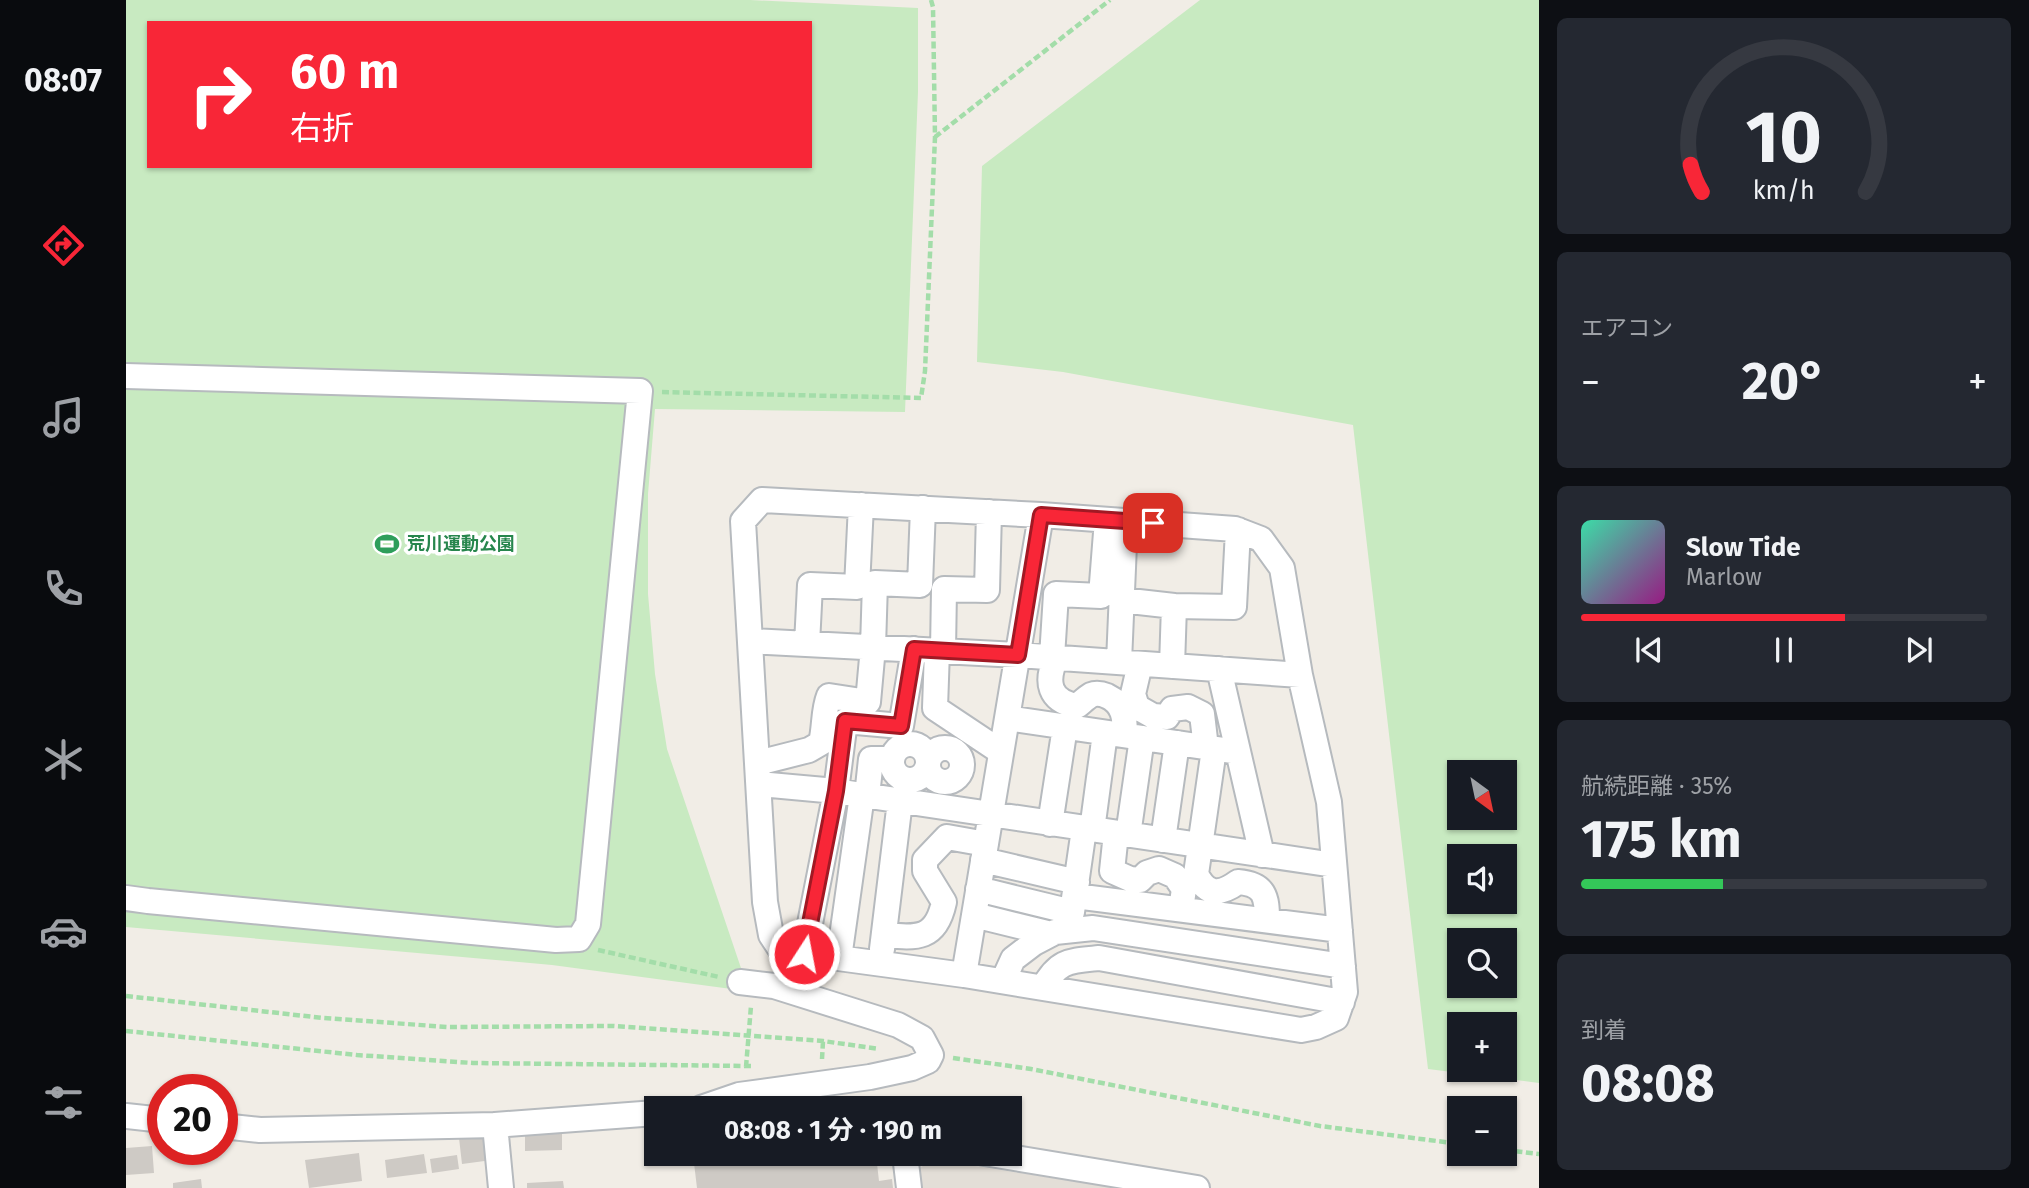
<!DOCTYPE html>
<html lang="ja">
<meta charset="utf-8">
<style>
body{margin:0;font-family:"Fira Sans","Noto Sans JP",sans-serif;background:#242831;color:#f1f3f6;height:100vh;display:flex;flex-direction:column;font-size:26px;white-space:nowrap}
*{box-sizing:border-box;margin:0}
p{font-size:23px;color:#9ea1a6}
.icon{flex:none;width:38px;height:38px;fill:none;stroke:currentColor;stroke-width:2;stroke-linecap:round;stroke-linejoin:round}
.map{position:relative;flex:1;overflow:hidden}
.details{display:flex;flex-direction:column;gap:18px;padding:18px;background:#0d0f14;width:490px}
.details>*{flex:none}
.top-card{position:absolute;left:21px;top:21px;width:665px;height:147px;border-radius:0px;box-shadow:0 2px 5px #0004;background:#f82637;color:#fff;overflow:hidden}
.needle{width:46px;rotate:147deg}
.buttons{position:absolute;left:1321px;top:760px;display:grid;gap:14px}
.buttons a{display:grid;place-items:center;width:70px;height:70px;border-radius:0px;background:#171b24;box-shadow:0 2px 5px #0004;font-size:35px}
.speed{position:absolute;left:21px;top:1074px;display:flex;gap:14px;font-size:35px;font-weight:700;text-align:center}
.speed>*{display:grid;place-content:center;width:91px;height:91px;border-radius:50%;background:#171b24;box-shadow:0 2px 5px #0004;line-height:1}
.speed .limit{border:10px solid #d22;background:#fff;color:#111}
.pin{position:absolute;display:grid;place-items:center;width:60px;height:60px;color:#fff;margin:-30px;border-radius:14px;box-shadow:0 4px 10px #0006}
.me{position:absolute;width:77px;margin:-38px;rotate:11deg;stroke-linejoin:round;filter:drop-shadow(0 0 5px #0008)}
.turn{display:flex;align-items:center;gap:24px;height:147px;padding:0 28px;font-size:32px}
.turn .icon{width:91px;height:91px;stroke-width:2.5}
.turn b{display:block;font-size:49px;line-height:60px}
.big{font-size:52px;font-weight:700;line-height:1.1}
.details .card{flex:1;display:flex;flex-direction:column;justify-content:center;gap:10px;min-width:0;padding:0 24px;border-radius:10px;background:#242831}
.details .dial{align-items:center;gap:0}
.dial svg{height:182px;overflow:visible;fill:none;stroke:#363941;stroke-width:7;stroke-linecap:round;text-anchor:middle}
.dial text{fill:#f1f3f6;stroke:none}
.song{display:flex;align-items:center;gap:21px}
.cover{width:84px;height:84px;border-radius:10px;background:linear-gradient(135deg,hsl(160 70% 55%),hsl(310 70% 35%))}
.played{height:7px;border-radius:4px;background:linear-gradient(90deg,#f82637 65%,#363941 65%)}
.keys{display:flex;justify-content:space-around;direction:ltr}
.heat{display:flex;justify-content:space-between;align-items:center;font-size:38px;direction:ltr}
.charge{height:10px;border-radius:5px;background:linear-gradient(90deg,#34c759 35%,#363941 0)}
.trip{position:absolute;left:518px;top:1096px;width:378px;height:70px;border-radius:0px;background:#171b24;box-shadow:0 2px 5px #0004;font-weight:700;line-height:70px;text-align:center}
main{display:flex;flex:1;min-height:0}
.dock{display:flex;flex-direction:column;width:126px;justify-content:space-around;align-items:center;background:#090b0e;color:#9ea1a6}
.dock .icon{width:49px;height:49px}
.dock .selected{color:#f82637}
.dock b{font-size:32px;color:#f1f3f6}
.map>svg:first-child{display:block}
.education{fill:#e3ded7}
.green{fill:#c8eac1;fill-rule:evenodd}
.building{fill:#cecac5}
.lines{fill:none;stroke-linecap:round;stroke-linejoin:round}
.minor-casing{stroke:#b6babe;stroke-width:28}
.path{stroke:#a3dda9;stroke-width:4.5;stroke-dasharray:7 3.5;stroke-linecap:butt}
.minor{stroke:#fff;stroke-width:24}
.route-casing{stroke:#a11924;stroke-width:18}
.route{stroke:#f82637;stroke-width:12}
.labels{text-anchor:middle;stroke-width:7;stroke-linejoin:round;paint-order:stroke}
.leisure-label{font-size:18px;font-weight:bold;fill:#27864d;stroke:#fff;text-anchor:start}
</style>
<main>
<nav class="dock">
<b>08:07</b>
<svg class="icon selected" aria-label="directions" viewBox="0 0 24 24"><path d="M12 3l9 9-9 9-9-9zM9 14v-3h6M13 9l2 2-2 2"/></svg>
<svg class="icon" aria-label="music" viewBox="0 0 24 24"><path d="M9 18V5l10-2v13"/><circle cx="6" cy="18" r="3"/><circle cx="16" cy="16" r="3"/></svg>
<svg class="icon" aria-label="phone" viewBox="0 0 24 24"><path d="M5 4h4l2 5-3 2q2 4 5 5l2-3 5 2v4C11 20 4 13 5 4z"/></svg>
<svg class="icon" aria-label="climate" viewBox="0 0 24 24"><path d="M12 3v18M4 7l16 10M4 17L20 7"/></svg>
<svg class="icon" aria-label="car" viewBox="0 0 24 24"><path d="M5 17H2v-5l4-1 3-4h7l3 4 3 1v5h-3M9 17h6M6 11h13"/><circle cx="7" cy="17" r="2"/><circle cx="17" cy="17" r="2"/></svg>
<svg class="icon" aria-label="filters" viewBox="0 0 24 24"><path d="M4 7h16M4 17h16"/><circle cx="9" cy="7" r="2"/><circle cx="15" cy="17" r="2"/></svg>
</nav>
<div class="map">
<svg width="1413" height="1188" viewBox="0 0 1413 1188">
<rect width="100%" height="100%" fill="#f1ede6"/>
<path class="education" d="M805 1159 990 1188H793L791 1171Z"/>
<path class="green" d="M0 0H624L792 8V92L779 412 529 409 522 494V594L529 674 541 749 616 971 613 990 426 965 0 927ZM23 23H684V166H23Z
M1074 0H1413V1083L1302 1069 1227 425 937 372 851 362 856 166ZM1334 772H1379V817H1334ZM1334 856H1379V901H1334ZM1334 940H1379V985H1334ZM1334 1024H1379V1069H1334Z"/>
<path class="building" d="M436 1132V1150L399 1151V1133Z
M363 1134 366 1160 336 1164 333 1138Z
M26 1146 28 1173 0 1175V1148Z
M233 1153 236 1181 183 1188 179 1160Z
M668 1153H732V1156L750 1155 753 1181 766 1179 767 1188H571L568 1163Z
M298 1154 301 1173 261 1178 259 1160Z
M331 1155 333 1169 306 1173 304 1159Z
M75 1179 76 1188H47V1183Z
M437 1181 438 1188H401V1183Z"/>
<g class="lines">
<g class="minor-casing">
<path id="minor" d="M0 376 514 391 462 924 453 939 430 940 22 901 0 898
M636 500 915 515 1109 529 1135 539 1156 568 1174 675 1203 802 1219 992 1210 1018 1190 1027 1175 1030 838 975 675 953 653 947 645 935 639 902 617 521Z
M995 600 1048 606 1046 666
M1048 606 1108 607 1112 530
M624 641 892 655 1174 675
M681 644 684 585 731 587 735 505
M811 650 809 708 875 752
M817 651 818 589 861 590 863 512
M926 657 930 594 975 596 981 520
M930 658C919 682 923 701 951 706 955 703 960 698 965 695 970 693 976 694 981 696 998 704 999 718 999 735
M993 662 999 521
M1014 664 1007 694 1011 707 1027 716 1041 717 1046 709 1062 707 1076 714 1080 748
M1093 669 1136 855
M881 718 1112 752
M766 762a18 18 0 1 1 36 0a18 18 0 1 1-36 0Z
M802 765a17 17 0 1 1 34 0a17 17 0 1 1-34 0Z
M1088 749 1070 874C1081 896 1094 895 1112 882 1139 884 1141 897 1141 920
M632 763 683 750 695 743C699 727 697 711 703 696L742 702 747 647 749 583 794 585 797 508
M633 784 710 791 1208 865
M741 796 745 759H766
M924 824 939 727
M966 830 979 733
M990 833 986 871 1004 879 1014 880 1021 873 1033 869 1049 876 1058 889 1055 909
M1002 835 1016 738
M1037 840 1051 743
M857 860 951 882
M852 889 946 912
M949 896 1214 930
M946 912 958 829
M848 915 925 934
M758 935C791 938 810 940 818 902L799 871V860L821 837 860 844
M756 949 774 801
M678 954 710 791 719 721 775 726 788 649
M713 958 736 795
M838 975 915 515
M877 981 887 959 908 943 929 932 967 928 1217 966
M917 988C932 960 943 961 973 958L1216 1002
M575 1108 613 1095 744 1077 786 1068 802 1061 805 1055 796 1038 772 1025 648 986 614 982
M0 1116 37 1120
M369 1125 375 1188
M96 1126 134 1130 369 1125 530 1113
M781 1153 780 1163 783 1188
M858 1153 1071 1188"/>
</g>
<path class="path" d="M809 137 984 0
M536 392 795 398 799 371 809 137 807 7 805 0
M472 950 593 977
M0 996 197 1018 322 1027 487 1026 697 1041 753 1049
M0 1031 231 1055 347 1063 626 1066
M827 1058 905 1069 1194 1126 1334 1144
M696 1059 697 1041
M620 1067 625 1006
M1379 1150 1413 1154"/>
<use href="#minor" class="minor"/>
</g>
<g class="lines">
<g class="route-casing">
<path id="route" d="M678 954 710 791 719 721 775 726 788 649 892 655 915 515 1027 523"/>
</g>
<use href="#route" class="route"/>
</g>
<defs>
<g id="stadium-bare" transform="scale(1.89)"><path d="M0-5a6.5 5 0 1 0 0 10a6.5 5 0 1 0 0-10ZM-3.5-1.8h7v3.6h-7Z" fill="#2e9e5b" stroke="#fff" stroke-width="2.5" paint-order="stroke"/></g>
</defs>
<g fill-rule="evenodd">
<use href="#stadium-bare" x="261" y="544"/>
</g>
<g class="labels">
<g class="leisure-label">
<text x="281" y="550">荒川運動公園</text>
</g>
</g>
</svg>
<div class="buttons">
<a><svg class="needle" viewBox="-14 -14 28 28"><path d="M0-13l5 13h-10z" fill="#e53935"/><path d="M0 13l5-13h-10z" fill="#9ea1a6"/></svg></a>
<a><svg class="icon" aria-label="sound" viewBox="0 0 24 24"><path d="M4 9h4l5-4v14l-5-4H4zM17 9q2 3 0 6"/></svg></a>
<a><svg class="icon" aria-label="search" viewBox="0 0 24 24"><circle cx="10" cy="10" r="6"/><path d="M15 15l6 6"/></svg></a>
<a>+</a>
<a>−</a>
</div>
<div class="speed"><div class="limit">20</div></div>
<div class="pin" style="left:1027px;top:523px;background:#d93025"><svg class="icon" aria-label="arrive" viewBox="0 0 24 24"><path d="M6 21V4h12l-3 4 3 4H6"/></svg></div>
<svg class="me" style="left:678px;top:954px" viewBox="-20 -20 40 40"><circle r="17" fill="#f82637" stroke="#fff" stroke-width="3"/><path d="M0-11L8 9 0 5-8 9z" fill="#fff"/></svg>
<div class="trip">08:08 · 1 分 · 190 m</div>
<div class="top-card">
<div class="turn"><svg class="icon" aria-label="right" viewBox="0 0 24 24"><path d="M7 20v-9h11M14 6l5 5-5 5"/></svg><div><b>60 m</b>右折</div></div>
</div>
</div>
<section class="details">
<div class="card dial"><svg viewBox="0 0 100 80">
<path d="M14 69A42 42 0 1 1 86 69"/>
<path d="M14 69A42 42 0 0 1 9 57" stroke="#f82637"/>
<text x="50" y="56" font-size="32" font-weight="700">10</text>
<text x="50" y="72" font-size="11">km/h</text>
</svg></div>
<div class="card"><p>エアコン</p>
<div class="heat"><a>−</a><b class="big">20°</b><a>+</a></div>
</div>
<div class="card">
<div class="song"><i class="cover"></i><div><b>Slow Tide</b><p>Marlow</p></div></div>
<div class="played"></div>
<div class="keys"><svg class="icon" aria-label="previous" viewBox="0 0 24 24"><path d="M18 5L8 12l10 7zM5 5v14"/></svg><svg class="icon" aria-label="pause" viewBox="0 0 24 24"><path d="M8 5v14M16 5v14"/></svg><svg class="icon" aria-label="next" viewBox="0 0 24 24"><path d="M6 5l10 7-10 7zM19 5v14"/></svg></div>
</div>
<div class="card"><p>航続距離 · 35%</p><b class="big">175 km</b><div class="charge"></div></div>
<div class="card"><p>到着</p><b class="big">08:08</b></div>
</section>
</main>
